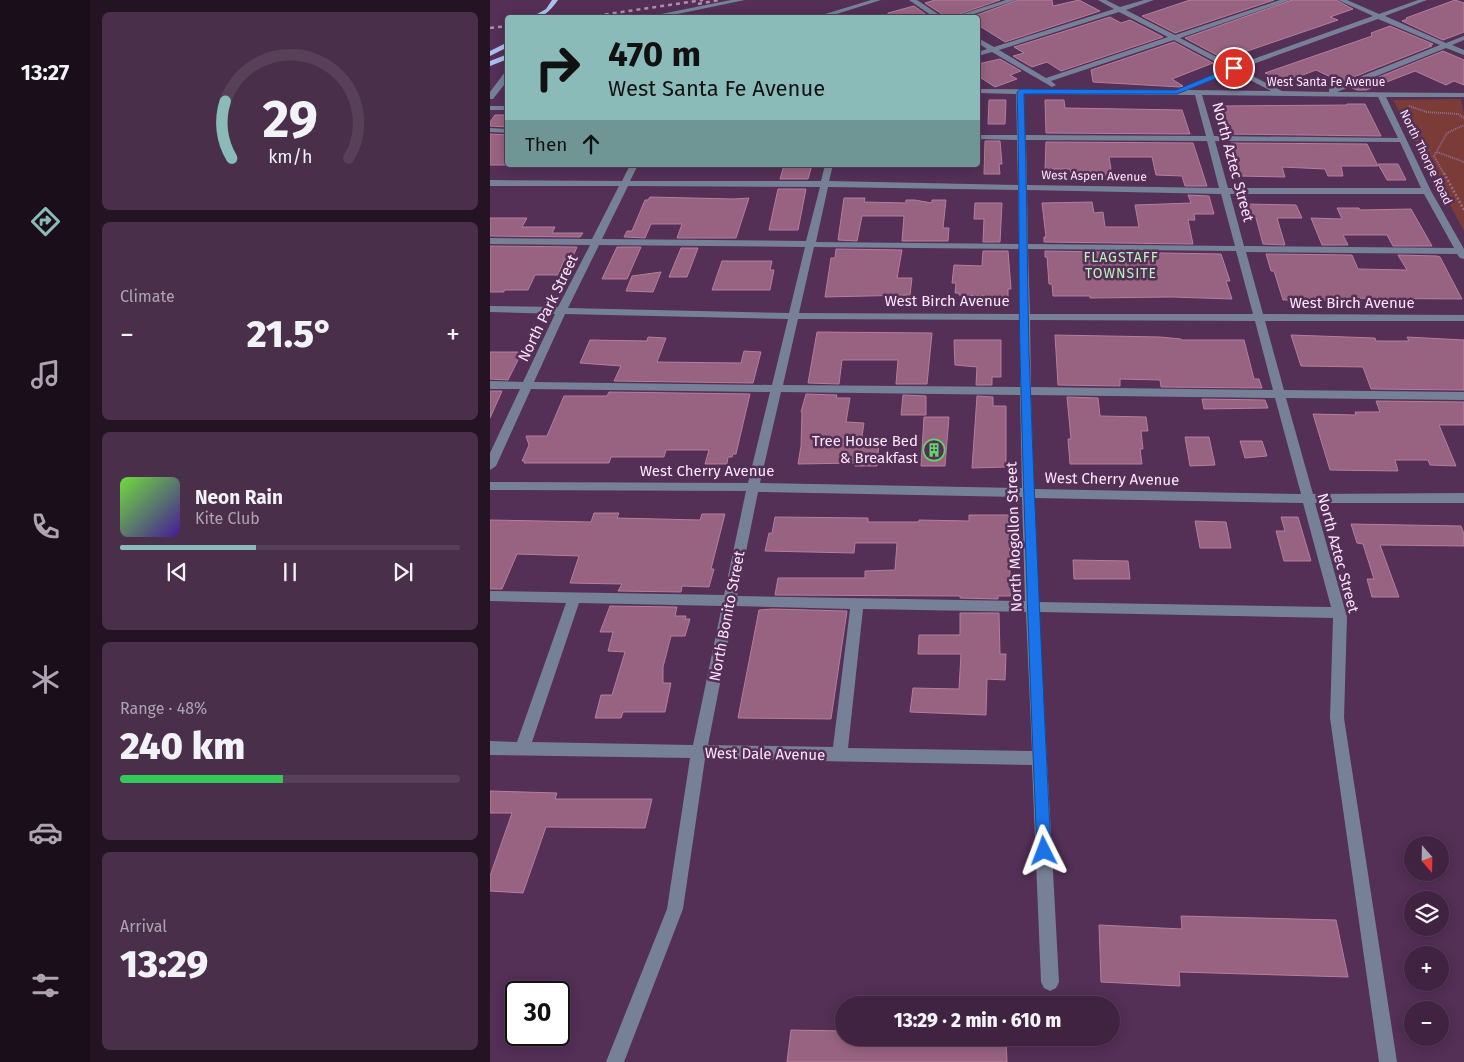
<!DOCTYPE html>
<meta charset="utf-8">
<style>
body{margin:0;font-family:"Fira Sans",sans-serif;background:#4a2f4b;color:#f1f3f6;height:100vh;display:flex;flex-direction:column;font-size:19px;white-space:nowrap}
*{box-sizing:border-box;margin:0}
p{font-size:16px;color:#ada4b1}
.icon{flex:none;width:28px;height:28px;fill:none;stroke:currentColor;stroke-width:2;stroke-linecap:round;stroke-linejoin:round}
.map{position:relative;flex:1;overflow:hidden}
.sheet{display:flex;flex-direction:column;gap:12px;padding:12px;background:#231323;width:400px}
.sheet>*{flex:none}
.top-card{position:absolute;left:15px;top:15px;width:475px;height:152px;border-radius:5px;box-shadow:0 2px 12px #0003,0 0 0 1px #584059;background:#8bbbb9;color:#111;overflow:hidden}
.needle{width:32px;rotate:160deg}
.controls{position:absolute;left:914px;top:836px;display:grid;gap:10px}
.controls a{display:grid;place-items:center;width:45px;height:45px;border-radius:50%;background:#3f2340;box-shadow:0 2px 12px #0003,0 0 0 1px #584059;font-size:25px}
.speed{position:absolute;left:15px;top:981px;display:flex;gap:10px;font-size:25px;font-weight:700;text-align:center}
.speed>*{display:grid;place-content:center;width:65px;height:65px;border-radius:50%;background:#3f2340;box-shadow:0 2px 12px #0003,0 0 0 1px #584059;line-height:1}
.speed .limit{border:2px solid #111;border-radius:8px;background:#fff;color:#111}
.pin{position:absolute;display:grid;place-items:center;width:42px;height:42px;color:#fff;margin:-21px;border:2px solid #fff;border-radius:50%;box-shadow:0 1px 5px #0007}
.me{position:absolute;width:55px;margin:-28px;rotate:357deg;stroke-linejoin:round;filter:drop-shadow(0 0 4px #0008)}
.turn{display:flex;align-items:center;gap:18px;height:105px;padding:0 20px;font-size:22px}
.turn .icon{width:65px;height:65px;stroke-width:2.5}
.turn b{display:block;font-size:35px;line-height:42px}
.then{display:flex;align-items:center;height:48px;padding:0 20px;background:#0003;gap:10px;font-size:19px}
.big{font-size:38px;font-weight:800;line-height:1.1}
.sheet .tile{flex:1;display:flex;flex-direction:column;justify-content:center;gap:8px;min-width:0;padding:0 18px;border-radius:8px;background:#4a2f4b}
.sheet .dial{align-items:center;gap:0}
.dial svg{height:130px;overflow:visible;fill:none;stroke:#584059;stroke-width:7;stroke-linecap:round;text-anchor:middle}
.dial text{fill:#f1f3f6;stroke:none}
.song{display:flex;align-items:center;gap:15px}
.cover{width:60px;height:60px;border-radius:8px;background:linear-gradient(135deg,hsl(100 70% 55%),hsl(260 70% 35%))}
.played{height:5px;border-radius:2px;background:linear-gradient(90deg,#8bbbb9 40%,#584059 40%)}
.keys{display:flex;justify-content:space-around;direction:ltr}
.heat{display:flex;justify-content:space-between;align-items:center;font-size:28px;direction:ltr}
.charge{height:8px;border-radius:4px;background:linear-gradient(90deg,#34c759 48%,#584059 0)}
.trip{position:absolute;left:345px;top:996px;width:285px;height:50px;border-radius:25px;background:#3f2340;box-shadow:0 2px 12px #0003,0 0 0 1px #584059;font-weight:800;line-height:50px;text-align:center}
main{display:flex;flex:1;min-height:0}
.menu{display:flex;flex-direction:column;width:90px;justify-content:space-around;align-items:center;background:#190e1a;color:#ada4b1}
.menu .icon{width:35px;height:35px}
.menu .active{color:#8bbbb9}
.menu b{font-size:22px;color:#f1f3f6}
.map>svg:first-child{display:block}
.green{fill:#7b3b37}
.building{fill:#976380;stroke:#b57e9c}
.lines{fill:none;stroke-linecap:round;stroke-linejoin:round}
.path-far1{stroke:#907091;stroke-width:2;stroke-dasharray:1 1;stroke-linecap:butt}
.path{stroke:#907091;stroke-width:2.5;stroke-dasharray:2 2;stroke-linecap:butt}
.minor{fill:#768197;fill-rule:evenodd}
.major{fill:#abc1ed;fill-rule:evenodd}
.rail{stroke:#ad8fae;stroke-width:2.5;stroke-dasharray:4 4;stroke-linecap:butt}
.route{fill:#1a73e8;stroke:#114b97}
.labels{text-anchor:middle;stroke-width:5;stroke-linejoin:round;paint-order:stroke}
.far-street-label{font-size:12px;fill:#fde6fd;stroke:#542f56}
.far-neighbourhood-label{font-size:14px;letter-spacing:1px;fill:#b9f5ba;stroke:#542f56}
.street-label{font-size:15px;fill:#fde6fd;stroke:#542f56}
.poi-label{font-size:15px;fill:#fde6fd;stroke:#542f56;text-anchor:end}
</style>
<main>
<nav class="menu">
<b>13:27</b>
<svg class="icon active" aria-label="directions" viewBox="0 0 24 24"><path d="M12 3l9 9-9 9-9-9zM9 14v-3h6M13 9l2 2-2 2"/></svg>
<svg class="icon" aria-label="music" viewBox="0 0 24 24"><path d="M9 18V5l10-2v13"/><circle cx="6" cy="18" r="3"/><circle cx="16" cy="16" r="3"/></svg>
<svg class="icon" aria-label="phone" viewBox="0 0 24 24"><path d="M5 4h4l2 5-3 2q2 4 5 5l2-3 5 2v4C11 20 4 13 5 4z"/></svg>
<svg class="icon" aria-label="climate" viewBox="0 0 24 24"><path d="M12 3v18M4 7l16 10M4 17L20 7"/></svg>
<svg class="icon" aria-label="car" viewBox="0 0 24 24"><path d="M5 17H2v-5l4-1 3-4h7l3 4 3 1v5h-3M9 17h6M6 11h13"/><circle cx="7" cy="17" r="2"/><circle cx="17" cy="17" r="2"/></svg>
<svg class="icon" aria-label="filters" viewBox="0 0 24 24"><path d="M4 7h16M4 17h16"/><circle cx="9" cy="7" r="2"/><circle cx="15" cy="17" r="2"/></svg>
</nav>
<section class="sheet">
<div class="tile dial"><svg viewBox="0 0 100 80">
<path d="M14 69A42 42 0 1 1 86 69"/>
<path d="M14 69A42 42 0 0 1 10 34" stroke="#8bbbb9"/>
<text x="50" y="56" font-size="32" font-weight="700">29</text>
<text x="50" y="72" font-size="11">km/h</text>
</svg></div>
<div class="tile"><p>Climate</p>
<div class="heat"><a>−</a><b class="big">21.5°</b><a>+</a></div>
</div>
<div class="tile">
<div class="song"><i class="cover"></i><div><b>Neon Rain</b><p>Kite Club</p></div></div>
<div class="played"></div>
<div class="keys"><svg class="icon" aria-label="previous" viewBox="0 0 24 24"><path d="M18 5L8 12l10 7zM5 5v14"/></svg><svg class="icon" aria-label="pause" viewBox="0 0 24 24"><path d="M8 5v14M16 5v14"/></svg><svg class="icon" aria-label="next" viewBox="0 0 24 24"><path d="M6 5l10 7-10 7zM19 5v14"/></svg></div>
</div>
<div class="tile"><p>Range · 48%</p><b class="big">240 km</b><div class="charge"></div></div>
<div class="tile"><p>Arrival</p><b class="big">13:29</b></div>
</section>
<div class="map">
<svg width="974" height="1062" viewBox="0 0 974 1062">
<rect width="100%" height="100%" fill="#542f56"/>
<path class="green" d="M971 99 974 115V231L903 100Z"/>
<path class="building" d="M445 0H510L458 18 435 3Z
M528 0H562L563 6 589 0 610 11 515 42 488 25V18H479Z
M700 0H784L685 33 652 16Z
M802 0H846L863 9 840 17 848 20 734 59 695 38Z
M965 0 974 3V32L953 40 912 21 917 19 916 18Z
M424 6 441 18H398V13Z
M620 17 631 23 640 20 673 37 571 71 557 62 542 67 523 56 534 53 524 47Z
M900 26 943 44 939 45 942 46 851 82 826 70 789 84 787 79 775 73 882 36 881 33Z
M684 42 723 63 682 79 693 86 690 87 603 82 601 70Z
M953 51 974 60V85L964 81 956 85 925 71 876 90H867L862 88Z
M510 59 531 71 520 75 527 79 505 87 488 76V64Z
M499 100H516L515 124H498Z
M555 100H574L575 108 692 110 700 134 556 133Z
M857 104H875L891 136 738 134 732 106 857 105Z
M5 115H18V127L0 126V122Z
M0 134 18 135V165H0Z
M495 141H510L512 164H509L510 174H494Z
M556 142 703 143 717 186H695L692 176 666 175 662 157H619L622 175 581 174 580 169H555Z
M741 143 877 144 888 166H851L853 176H838L835 169 792 167 795 177 749 176Z
M888 164H908L916 180H897Z
M294 165H322L318 179H290Z
M288 189H316L308 230H279Z
M698 195 719 196 724 214H704L705 220H698L703 244 554 242V237H556L552 203 602 202 604 213 613 212 615 227H649L645 205 701 203Z
M160 197 244 199 259 198 246 238H187L192 224H161L155 238 134 237 137 231H142L155 200H158Z
M354 198H375L374 202 416 203V200H425L442 203V200H456L453 228H459L458 241H412L414 216H372L367 241 348 240Z
M485 203H512L510 242H493L494 219H484Z
M756 204 806 205 812 218H787L795 245 773 244 766 218H756Z
M847 208H869L870 210 921 209 942 246H903L897 235H853L858 245H832L821 218 852 219Z
M0 218H37L32 227H65L62 233H93L90 237 0 236Z
M0 246 87 247 81 261 74 260 68 275H45L38 290H14V292H0Z
M127 247H151L137 279H112Z
M191 248H208L197 277H179Z
M346 249 412 250 407 278H422L420 295 335 297 341 258H345Z
M493 251H518L521 289H518V297L469 295V293H465L466 283H462L464 265 492 266Z
M555 251 731 254 740 281H736L742 299 682 297 600 298V296H563L562 284H559L557 257H555Z
M776 254 862 255 868 269 917 270 908 255 947 256 950 257 972 299 835 298 836 300H793L784 271H781Z
M232 261H282L280 270H284L280 290H222Z
M171 272 163 292 136 291 142 276Z
M327 332 442 333 437 384H406L408 360H352L349 384 318 383Z
M565 335 670 337 691 339V340H754L764 379H769L772 388 671 387 670 380 630 379V386L568 385Z
M801 335 885 338 886 341H919L917 337 974 340V390L881 389 873 367 811 366Z
M158 337 176 338 167 362 251 363 254 351 271 352 263 383 124 381 131 366 90 363 100 340 157 341Z
M464 340H511V377H502V385H486L487 367 465 365Z
M0 352H32L18 380 0 379Z
M0 391H12L0 418Z
M119 392 260 394 246 454H243L242 457H238L237 464H215L219 450H176L174 457H121L119 463H34L35 461H32L39 445 36 436H57L74 396H117Z
M316 394 347 395 346 398H360L356 422 374 423 371 443H389L387 466H365L366 463 308 464 311 446 312 412H311Z
M413 395 436 396V415H411Z
M487 396 503 397V406H516V467L482 468Z
M577 397 608 398 610 416 656 417 658 431H651L653 449H650L652 464H580L578 439H581Z
M712 399 775 400 778 408 714 409Z
M886 401 974 402V425H949L966 466 940 465 938 460H905L908 471 840 470 823 414 866 415 865 412H890Z
M434 417H459L455 466H431Z
M695 437H719L725 465 700 466Z
M750 441H772L777 456 755 458Z
M104 513H129L127 518 210 520 212 514H235L221 569H224L219 587 192 586 191 592 128 591 132 584 80 583 89 556 27 554 12 589H0V520L101 522Z
M479 515H519L520 576H523V596H508V599L470 598V596L285 595 288 578H375V571L405 570 407 543H365L364 553 275 551 279 533H282L285 517 378 518V522H429V520L479 521Z
M791 517H808L821 561H794L786 531H795Z
M705 521 736 522 741 548H710Z
M861 524 971 526 974 534V546L890 545 909 597H882L877 579H884L873 544 867 543Z
M583 560 638 561 640 579H584Z
M120 606 187 607 185 616H196L195 619H200L195 636H181L173 667V683H181L175 712H133L131 718H105L111 695H122L135 652 118 651 123 632H110Z
M282 609 357 611 341 719 248 718 269 610Z
M470 613H509L510 654H516L515 680 497 679 496 715 420 712 423 688 469 689 471 654H428L429 635H470Z
M0 791 67 793 65 799H162L155 828 56 827 33 893 0 891V876L22 813H0Z
M691 916 846 920 858 977 689 972 690 986 611 982 609 925 692 929Z
M301 1030 354 1031V1038H516L517 1062H297Z"/>
<g class="lines">
<path class="path-far1" d="M919 106 937 112 968 114 974 118
M947 152 974 162
M954 174 944 156 957 133 974 125"/>
<path class="path" d="M954 173 974 210"/>
<path class="minor" d="M241 0H255L168 18H151Z
M381 0H391L334 18H322Z
M419 0H427L454 18H445Z
M516 0H526L472 18H460Z
M608 0H616L630 7 654 0H664L636 10 685 35 790 0H800L690 38 744 66 883 16 848 0H857L889 14 928 0H937L895 16 956 43 974 36V40L962 45 974 50V55L956 48 847 92 974 93V97H896L941 191 974 249V259L970 258 967 254 756 252 773 314 974 315V321H775L794 390 974 392V400L796 398 823 494 974 493V503H825L857 617 854 718 907 1062H889L840 718 843 618 549 612 569 982 566 988 560 991 554 988 551 982 542 765 215 759 193 909 134 1062H116L177 909 200 758 0 755V741L27 742 76 603 0 601V591L234 595 256 491 0 490V482L258 483 280 392 41 389 6 466 0 470V453L30 389H0V381L33 382 65 314 0 312V306L68 307 100 245 0 244V238L102 239 129 186H0V180L132 181 140 165H148L140 181H331L335 165H343L339 181 528 185 527 140 488 139V135H527L526 94 488 93V89L689 90 737 68 684 40 561 81 566 85 562 87 502 52 488 56V52L497 49 488 43V38L504 47 624 9ZM629 12 678 37 556 78 509 50ZM888 19 950 45 839 89V92L792 91 749 69ZM743 71 781 91 698 90ZM534 94 705 95 716 136 535 135ZM712 95 888 97 908 138 724 136ZM536 140 717 141 729 188 537 185ZM725 141 910 142 931 188H738ZM138 186 330 187 316 241 112 239ZM338 187 528 190 529 244 326 242ZM537 190 731 194 745 246 538 244ZM740 194H934L964 248 754 246ZM109 245 315 247 299 313 78 308ZM324 247 529 249 530 314 309 313ZM538 249 746 251 763 314H540ZM75 314 298 319 282 385 44 382ZM308 319 530 320V387L293 385ZM540 320 765 321 783 390 541 387ZM291 392 530 395 532 488 270 483ZM541 395 785 398 811 494 544 489ZM268 492 532 497 535 601 247 596ZM544 498 813 503 841 607 549 602ZM89 603 232 606 203 745 42 742ZM245 606 360 609 343 747 218 745ZM373 609 536 612 542 751 358 748Z
M15 72H18V80L3 99H0V92Z
M0 106H18V110H0Z
M0 128 18 129V133L0 132Z"/>
<path class="major" d="M62 0H68C60 11 54 18 40 18L56 9Z
M18 42V47L0 56V51Z
M18 54V59L0 66V61Z"/>
<path class="rail" d="M208 4 229 0
M91 18 213 0
M0 28 18 26"/>
</g>
<path class="route" d="M744 66 748 68 747 70 687 94H534C537 180 537 266 539 353 545 519 553 685 561 851L559 856 554 859 549 856 547 851C540 686 534 521 530 355 528 267 530 179 527 92L530 89 686 90Z"/>
<defs>
<g id="building-ring" transform="scale(1.125)"><circle r="9.5" fill="#542f56" stroke="#61d46a" stroke-width="1.5"/><path d="M-4-6H4V6H1V3H-1V6H-4ZM-2.5-4.3h1.7v1.8h-1.7ZM.8-4.3h1.7v1.8H.8ZM-2.5-1h1.7V.8h-1.7ZM.8-1h1.7V.8H.8Z" fill="#61d46a"/></g>
</defs>
<g fill-rule="evenodd">
<use href="#building-ring" x="444" y="450"/>
</g>
<g class="labels">
<g class="far-street-label">
<text x="836" y="86">West Santa Fe Avenue</text>
<text transform="translate(936 157) rotate(64)" y="4">North Thorpe Road</text>
<text transform="translate(604 176) rotate(1)" y="4">West Aspen Avenue</text>
</g>
<g class="far-neighbourhood-label">
<text x="631" y="262">FLAGSTAFF<tspan x="631" dy="16">TOWNSITE</tspan></text>
</g>
<g class="street-label">
<text transform="translate(743 162) rotate(75)" y="5">North Aztec Street</text>
<text x="457" y="306">West Birch Avenue</text>
<text x="862" y="308">West Birch Avenue</text>
<text transform="translate(58 308) rotate(-64)" y="5">North Park Street</text>
<text x="217" y="476">West Cherry Avenue</text>
<text transform="translate(622 479) rotate(1)" y="5">West Cherry Avenue</text>
<text transform="translate(524 537) rotate(-92)" y="5">North Mogollon Street</text>
<text transform="translate(848 553) rotate(75)" y="5">North Aztec Street</text>
<text transform="translate(237 616) rotate(-79)" y="5">North Bonito Street</text>
<text transform="translate(275 754) rotate(1)" y="5">West Dale Avenue</text>
</g>
<g class="poi-label">
<text x="428" y="446">Tree House Bed<tspan x="428" dy="17">&amp; Breakfast</tspan></text>
</g>
</g>
</svg>
<div class="controls">
<a><svg class="needle" viewBox="-14 -14 28 28"><path d="M0-13l5 13h-10z" fill="#e53935"/><path d="M0 13l5-13h-10z" fill="#ada4b1"/></svg></a>
<a><svg class="icon" aria-label="layers" viewBox="0 0 24 24"><path d="M12 4l9 5-9 5-9-5zM3 14l9 5 9-5"/></svg></a>
<a>+</a>
<a>−</a>
</div>
<div class="speed"><div class="limit">30</div></div>
<div class="pin" style="left:744px;top:68px;background:#d93025"><svg class="icon" aria-label="arrive" viewBox="0 0 24 24"><path d="M6 21V4h12l-3 4 3 4H6"/></svg></div>
<svg class="me" style="left:554px;top:851px" viewBox="-20 -20 40 40"><path d="M0-17L14 15 0 8-14 15z" fill="#1a73e8" stroke="#fff" stroke-width="4"/></svg>
<div class="trip">13:29 · 2 min · 610 m</div>
<div class="top-card">
<div class="turn"><svg class="icon" aria-label="right" viewBox="0 0 24 24"><path d="M7 20v-9h11M14 6l5 5-5 5"/></svg><div><b>470 m</b>West Santa Fe Avenue</div></div>
<div class="then">Then<svg class="icon" aria-label="ahead" viewBox="0 0 24 24"><path d="M12 20V5M6 11l6-6 6 6"/></svg></div>
</div>
</div>
</main>
